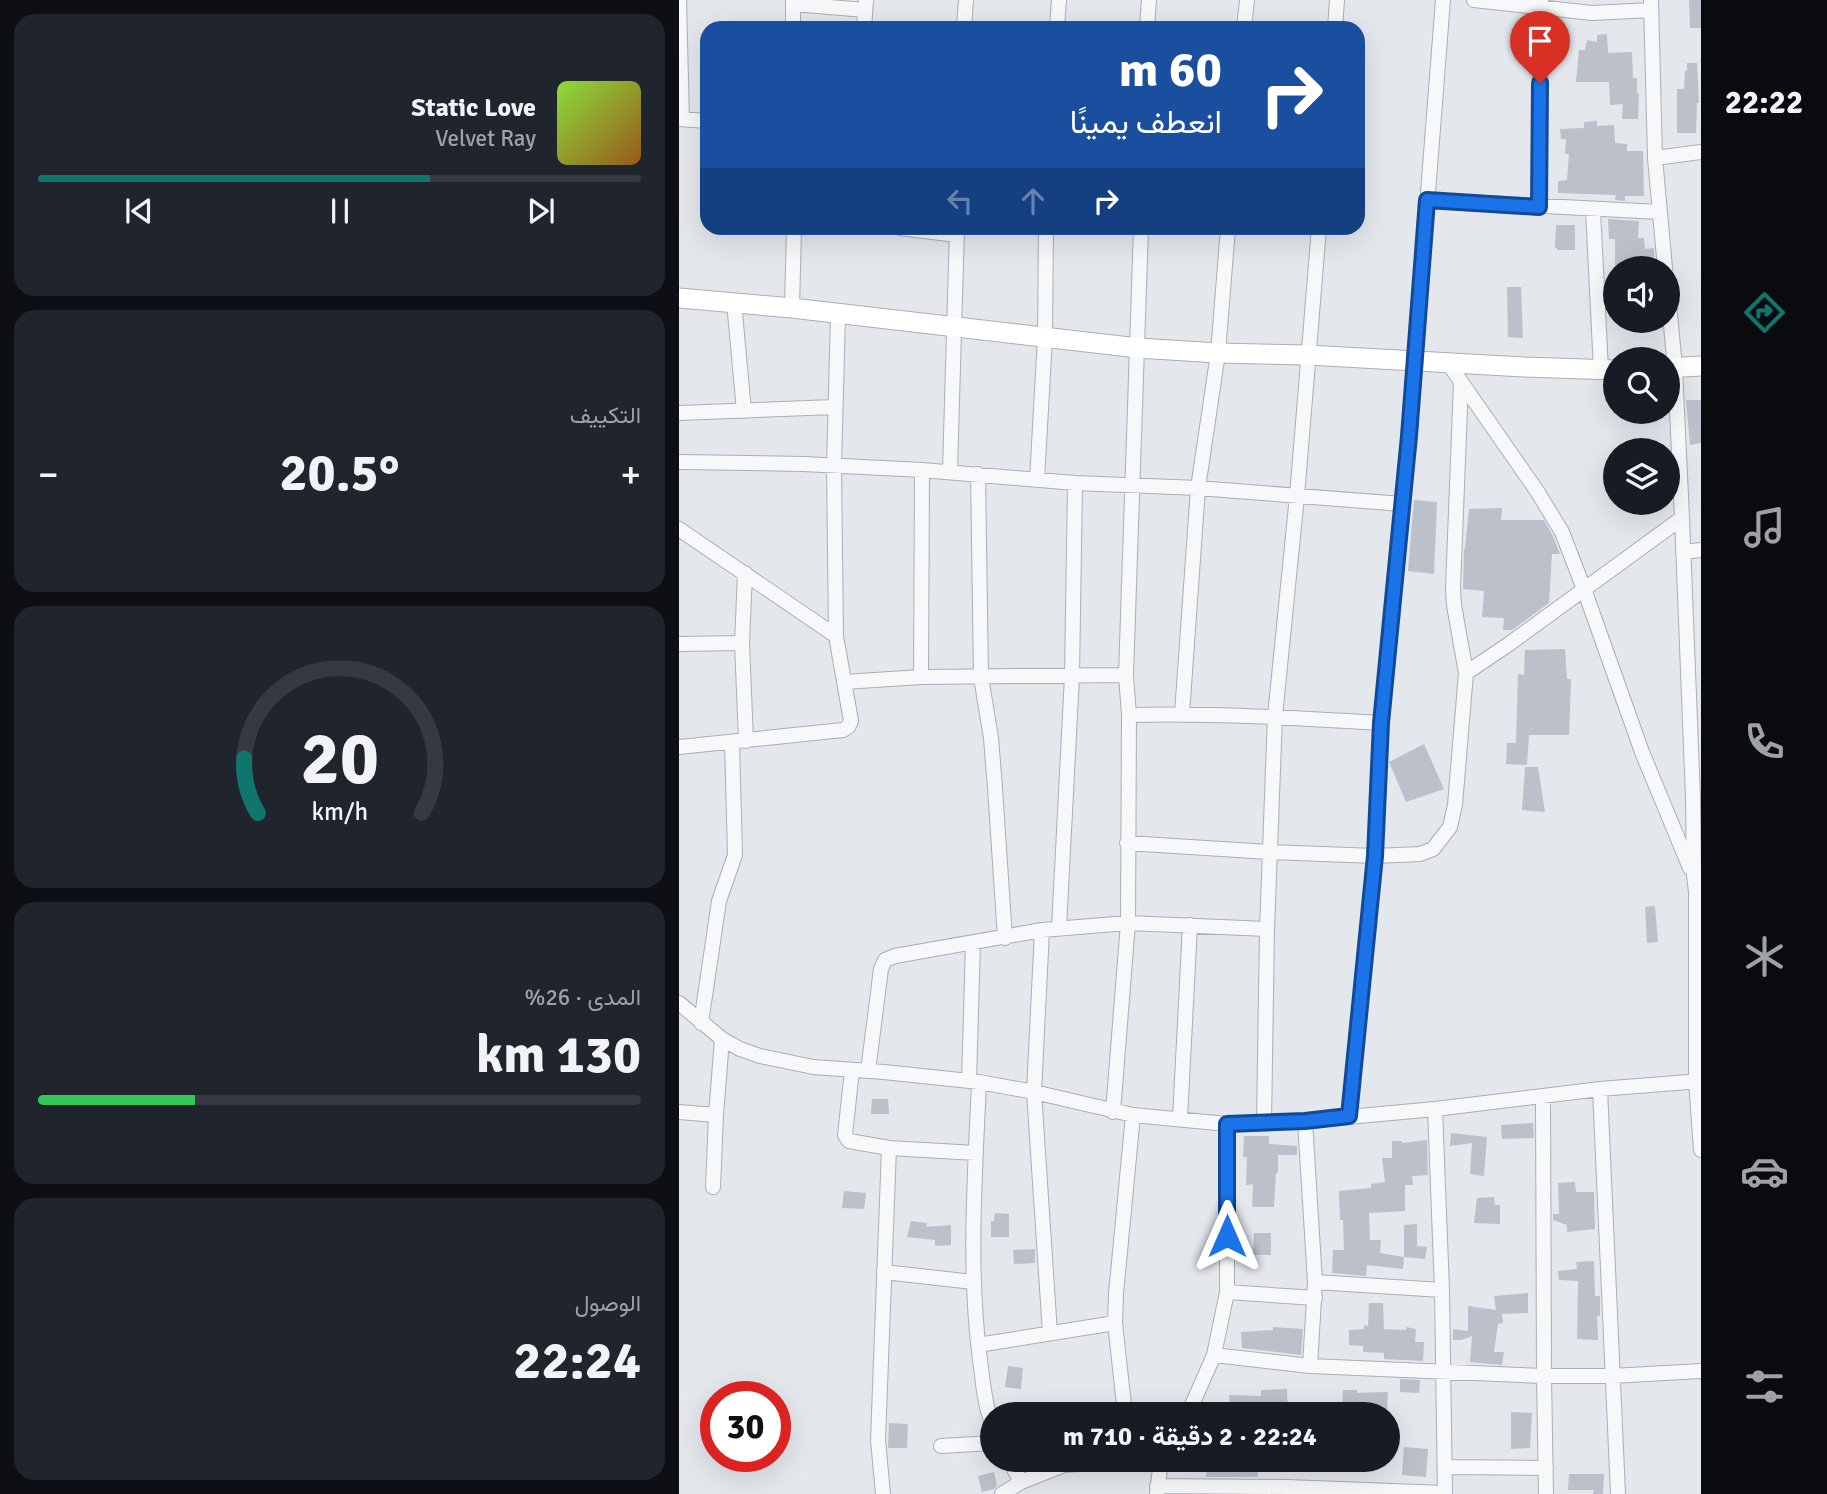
<!DOCTYPE html>
<html lang="ar">
<meta charset="utf-8">
<style>
body{margin:0;font-family:Signika,Vazirmatn,sans-serif;background:#20242c;color:#f1f3f6;direction:rtl;height:100vh;display:flex;flex-direction:column;font-size:26px;white-space:nowrap}
*{box-sizing:border-box;margin:0}
p{font-size:23px;color:#9ea1a6}
.icon{flex:none;width:38px;height:38px;fill:none;stroke:currentColor;stroke-width:2;stroke-linecap:round;stroke-linejoin:round}
.map{position:relative;flex:1;overflow:hidden;direction:ltr}
.sheet{display:flex;flex-direction:column;gap:14px;padding:14px;background:#0d0f14;width:679px}
.sheet>*{flex:none}
.guide{position:absolute;left:21px;top:21px;width:665px;height:214px;border-radius:21px;box-shadow:0 7px 28px #0002;direction:rtl;background:#1a4fa0;color:#fff;overflow:hidden}
.controls{position:absolute;left:924px;top:256px;display:grid;gap:14px}
.controls a{display:grid;place-items:center;width:77px;height:77px;border-radius:50%;background:#171b24;box-shadow:0 7px 28px #0002;font-size:35px}
.speed{position:absolute;left:21px;top:1381px;display:flex;gap:14px;font-size:35px;font-weight:700;text-align:center}
.speed>*{display:grid;place-content:center;width:91px;height:91px;border-radius:50%;background:#171b24;box-shadow:0 7px 28px #0002;line-height:1}
.speed .limit{border:10px solid #d22;background:#fff;color:#111}
.pin{position:absolute;display:grid;place-items:center;width:60px;height:60px;color:#fff;margin:-72px -30px;border-radius:50% 50% 50% 0;rotate:-45deg;box-shadow:0 0 7px #0007}
.pin .icon{rotate:45deg}
.me{position:absolute;width:77px;margin:-38px;rotate:0deg;stroke-linejoin:round;filter:drop-shadow(0 0 5px #0008)}
.turn{display:flex;align-items:center;gap:24px;height:147px;padding:0 28px;font-size:32px}
.turn .icon{width:91px;height:91px;stroke-width:2.5}
.turn b{display:block;font-size:49px;line-height:60px}
.lanes{display:flex;align-items:center;height:66px;padding:0 28px;background:#0003;justify-content:center;gap:35px;direction:ltr}
.lanes .off{opacity:.35}
.big{font-size:52px;font-weight:700;line-height:1.1}
.sheet .card{flex:1;display:flex;flex-direction:column;justify-content:center;gap:10px;min-width:0;padding:0 24px;border-radius:21px;background:#20242c}
.sheet .dial{align-items:center;gap:0}
.dial svg{height:182px;overflow:visible;fill:none;stroke:#363941;stroke-width:7;stroke-linecap:round;text-anchor:middle}
.dial text{fill:#f1f3f6;stroke:none}
.song{display:flex;align-items:center;gap:21px}
.cover{width:84px;height:84px;border-radius:10px;background:linear-gradient(135deg,hsl(90 70% 55%),hsl(30 70% 35%))}
.played{height:7px;border-radius:4px;background:linear-gradient(90deg,#0f766e 65%,#363941 65%)}
.keys{display:flex;justify-content:space-around;direction:ltr}
.heat{display:flex;justify-content:space-between;align-items:center;font-size:38px;direction:ltr}
.charge{height:10px;border-radius:5px;background:linear-gradient(90deg,#34c759 26%,#363941 0)}
.trip{position:absolute;left:301px;top:1402px;width:420px;height:70px;border-radius:35px;background:#171b24;box-shadow:0 7px 28px #0002;font-weight:700;line-height:70px;text-align:center;direction:rtl}
main{display:flex;flex:1;min-height:0}
.dock{display:flex;flex-direction:column;width:126px;justify-content:space-around;align-items:center;background:#090b0e;color:#9ea1a6}
.dock .icon{width:49px;height:49px}
.dock .selected{color:#0f766e}
.dock b{font-size:32px;color:#f1f3f6}
.map>svg:first-child{display:block}
.building{fill:#bbc0ca}
.lines{fill:none;stroke-linecap:round;stroke-linejoin:round}
.street-casing{stroke:#a9aeb7;stroke-width:16}
.secondary-casing{stroke:#a9aeb7;stroke-width:21}
.street{stroke:#f7f8fa;stroke-width:14}
.secondary{stroke:#fff;stroke-width:19}
.route-casing{stroke:#114b97;stroke-width:18}
.route{stroke:#1a73e8;stroke-width:12}
</style>
<main>
<nav class="dock">
<b>22:22</b>
<svg class="icon selected" aria-label="directions" viewBox="0 0 24 24"><path d="M12 3l9 9-9 9-9-9zM9 14v-3h6M13 9l2 2-2 2"/></svg>
<svg class="icon" aria-label="music" viewBox="0 0 24 24"><path d="M9 18V5l10-2v13"/><circle cx="6" cy="18" r="3"/><circle cx="16" cy="16" r="3"/></svg>
<svg class="icon" aria-label="phone" viewBox="0 0 24 24"><path d="M5 4h4l2 5-3 2q2 4 5 5l2-3 5 2v4C11 20 4 13 5 4z"/></svg>
<svg class="icon" aria-label="climate" viewBox="0 0 24 24"><path d="M12 3v18M4 7l16 10M4 17L20 7"/></svg>
<svg class="icon" aria-label="car" viewBox="0 0 24 24"><path d="M5 17H2v-5l4-1 3-4h7l3 4 3 1v5h-3M9 17h6M6 11h13"/><circle cx="7" cy="17" r="2"/><circle cx="17" cy="17" r="2"/></svg>
<svg class="icon" aria-label="filters" viewBox="0 0 24 24"><path d="M4 7h16M4 17h16"/><circle cx="9" cy="7" r="2"/><circle cx="15" cy="17" r="2"/></svg>
</nav>
<div class="map">
<svg width="1022" height="1494" viewBox="0 0 1022 1494">
<rect width="100%" height="100%" fill="#e4e7ec"/>
<path class="building" d="M1010 0H1022V28H1011Z
M928 34 929 53 953 52 954 78H958V93H960L959 119H943L944 104 931 105 930 82H897L900 50H906L908 40 918 42V35Z
M1008 63H1018L1020 103H1018L1017 133H998V89H1005L1006 71H1008Z
M918 121V126L935 125 936 143 948 144V151H964L965 196H946V201L936 200 937 195 879 193V181L888 180 890 154H886L887 139H882L881 129 905 128V122Z
M929 219 960 221 959 238H965L966 249 975 248 976 268H936V239H930Z
M877 225H896V250H878V248H876Z
M828 287H842L844 338 829 337Z
M1007 400H1022V443L1011 445Z
M735 500 758 502 755 574 729 571Z
M823 508 822 520H865L874 536 881 554H873L870 603 833 630H824L825 618 803 617 805 591 784 589 785 549H786L790 509Z
M886 649 888 679H892L890 735H850L848 765 827 764 828 743H837L839 674 845 675 846 650Z
M745 744 765 789 727 802 710 762Z
M846 767H859L866 812 843 810Z
M976 906 979 942 968 943 966 907Z
M193 1099H209L210 1114H192Z
M854 1123 855 1138 823 1139 822 1125Z
M772 1133 808 1137 805 1176 791 1174 793 1143 771 1146Z
M565 1136H590V1144L618 1146V1155H599V1173H597L595 1207H573L574 1184 567 1185 568 1157H564Z
M748 1140 749 1175 733 1176 734 1185H726V1211L690 1213 691 1240H702L701 1253 725 1257 724 1269 688 1265 687 1276 653 1273 654 1250H665L664 1220H661L660 1191 692 1188V1184L706 1182 703 1158H713V1141H723V1143Z
M896 1182 897 1192H915L916 1229 888 1232V1225L874 1220V1214H880L879 1183Z
M165 1191 187 1193 185 1209 163 1208Z
M815 1197 816 1205H821V1224L795 1223 798 1198Z
M316 1213 330 1214V1237H312V1221H315Z
M232 1221 248 1223 247 1227 272 1225V1245L256 1246V1240L228 1237Z
M738 1224V1246L748 1247 746 1259 725 1257V1225Z
M575 1233H592V1255H574Z
M356 1249V1263L335 1264 334 1250Z
M915 1261 916 1296H921V1316H918L919 1340 898 1339 899 1281 880 1280 879 1271 898 1269 897 1262Z
M849 1293V1313L823 1314 824 1323 819 1324 815 1352H825L823 1365 791 1362 793 1336 782 1340H774V1329L789 1331V1306L817 1310 815 1296Z
M690 1303H704L705 1329 727 1330V1327L737 1329 736 1342H745L744 1361 705 1359V1353L684 1352V1346L670 1345V1330L685 1329V1325L689 1326Z
M594 1327 624 1329 622 1355 563 1348 562 1332 594 1330Z
M329 1366 344 1368 342 1389 326 1387Z
M721 1379 741 1380 740 1393 721 1392Z
M608 1389 609 1414H552L550 1395 582 1396V1390Z
M664 1390H678V1393L709 1392 708 1411 663 1409Z
M832 1412 853 1413 851 1448 832 1449Z
M210 1423 229 1424 228 1448H209Z
M725 1447 749 1449 747 1477 723 1475Z
M528 1460H568L567 1469 579 1470V1477H527Z
M315 1472 318 1486 315 1489 303 1492 299 1476Z
M890 1474H925L924 1494H914L915 1490H889Z"/>
<g class="lines">
<g class="street-casing">
<path id="street" d="M0 0 3 119
M795 0 913 13 972 10
M972 0 976 158 986 268
M114 4 186 10
M114 28V0
M185 28 187 0
M285 28 287 0
M378 28 380 0
M468 28 470 0
M565 28 568 0
M656 28 658 0
M0 119 28 121
M976 158 1022 152
M748 200 981 212
M860 207 862 0
M914 210 922 370
M221 228 278 235
M989 293 996 368 1003 518 1014 798 1015 876 1017 892V1081L1022 1150
M55 302 65 411
M113 308 115 228
M769 363 858 491 883 532 905 589 963 752 1011 868
M0 413 156 407
M0 462 124 464 243 470 396 483 519 488 723 504
M271 471 278 228
M299 474 302 677 312 738 316 788 326 938
M358 480 366 338 367 228
M0 529 157 636
M1004 552 1022 550
M63 643 66 573
M0 644 63 643 67 741
M787 673 830 644 1003 518
M242 677 243 470
M165 682 242 677 447 675
M503 714 519 488 539 353 549 228
M450 715C534 713 618 718 702 723
M0 747 164 730 169 727 172 721 157 636 155 466 159 315
M448 843 590 852 696 856 741 854 754 849 771 827 776 805 787 673 775 605 774 588 782 382
M380 928 393 676 396 483
M363 930 355 1092 371 1333
M0 1003 43 1039 61 1049 81 1056 134 1067 205 1072 300 1082 355 1092 454 1115 548 1124 626 1121 756 1109 921 1089 1022 1081
M22 1023 40 901 56 855 53 742
M173 1070 166 1135 170 1141 210 1148 297 1153
M189 1071 202 969 206 960 216 956 363 930 449 923 588 929
M290 1081 294 943
M300 1082C296 1175 289 1268 301 1360 304 1381 305 1403 313 1423
M921 1089 939 1494
M864 1097 865 1376 867 1494
M756 1109 763 1290 766 1494
M0 1112 37 1115
M434 1112 449 923 450 715 447 675 462 228
M670 1117 696 856 702 723 730 436 764 0
M501 1119 511 925
M626 1121 636 1282 631 1366
M585 1123 588 929 596 716 618 496 640 228
M34 1187 37 1115 43 1039
M205 1272 294 1282
M636 1282 763 1290
M548 1292 636 1298
M299 1345 436 1323
M535 1355 631 1366 865 1376H933L1022 1371
M446 1414 436 1323 437 1294 454 1115
M509 1414 535 1355 548 1292V1124
M262 1446 313 1443
M330 1460 342 1482
M767 1467 867 1468
M478 1486 608 1487 766 1493
M478 1493 482 1460
M204 1494 199 1440 210 1148
M323 1494 342 1482 385 1465 469 1460"/>
</g>
<g class="secondary-casing">
<path id="secondary" d="M0 298 113 308 459 348 539 353 629 355 845 367 936 370
M989 368 1022 366"/>
</g>
<use href="#street" class="street"/>
<use href="#secondary" class="secondary"/>
</g>
<g class="lines">
<g class="route-casing">
<path id="route" d="M548 1236V1124L626 1121 670 1116 696 856 702 723 730 436 748 200 860 207 861 83"/>
</g>
<use href="#route" class="route"/>
</g>
</svg>
<div class="controls">
<a><svg class="icon" aria-label="sound" viewBox="0 0 24 24"><path d="M4 9h4l5-4v14l-5-4H4zM17 9q2 3 0 6"/></svg></a>
<a><svg class="icon" aria-label="search" viewBox="0 0 24 24"><circle cx="10" cy="10" r="6"/><path d="M15 15l6 6"/></svg></a>
<a><svg class="icon" aria-label="layers" viewBox="0 0 24 24"><path d="M12 4l9 5-9 5-9-5zM3 14l9 5 9-5"/></svg></a>
</div>
<div class="speed"><div class="limit">30</div></div>
<div class="pin" style="left:861px;top:83px;background:#d93025"><svg class="icon" aria-label="arrive" viewBox="0 0 24 24"><path d="M6 21V4h12l-3 4 3 4H6"/></svg></div>
<svg class="me" style="left:548px;top:1236px" viewBox="-20 -20 40 40"><path d="M0-17L14 15 0 8-14 15z" fill="#1a73e8" stroke="#fff" stroke-width="4"/></svg>
<div class="trip">22:24 · 2 دقيقة · 710 m</div>
<div class="guide">
<div class="turn"><svg class="icon" aria-label="right" viewBox="0 0 24 24"><path d="M7 20v-9h11M14 6l5 5-5 5"/></svg><div><b>60 m</b>انعطف يمينًا</div></div>
<div class="lanes"><svg class="icon off" aria-label="left" viewBox="0 0 24 24"><path d="M17 20v-9H6M10 6l-5 5 5 5"/></svg><svg class="icon off" aria-label="ahead" viewBox="0 0 24 24"><path d="M12 20V5M6 11l6-6 6 6"/></svg><svg class="icon" aria-label="right" viewBox="0 0 24 24"><path d="M7 20v-9h11M14 6l5 5-5 5"/></svg></div>
</div>
</div>
<section class="sheet">
<div class="card">
<div class="song"><i class="cover"></i><div><b>Static Love</b><p>Velvet Ray</p></div></div>
<div class="played"></div>
<div class="keys"><svg class="icon" aria-label="previous" viewBox="0 0 24 24"><path d="M18 5L8 12l10 7zM5 5v14"/></svg><svg class="icon" aria-label="pause" viewBox="0 0 24 24"><path d="M8 5v14M16 5v14"/></svg><svg class="icon" aria-label="next" viewBox="0 0 24 24"><path d="M6 5l10 7-10 7zM19 5v14"/></svg></div>
</div>
<div class="card"><p>التكييف</p>
<div class="heat"><a>−</a><b class="big">20.5°</b><a>+</a></div>
</div>
<div class="card dial"><svg viewBox="0 0 100 80">
<path d="M14 69A42 42 0 1 1 86 69"/>
<path d="M14 69A42 42 0 0 1 8 45" stroke="#0f766e"/>
<text x="50" y="56" font-size="32" font-weight="700">20</text>
<text x="50" y="72" font-size="11">km/h</text>
</svg></div>
<div class="card"><p>المدى · 26%</p><b class="big">130 km</b><div class="charge"></div></div>
<div class="card"><p>الوصول</p><b class="big">22:24</b></div>
</section>
</main>
